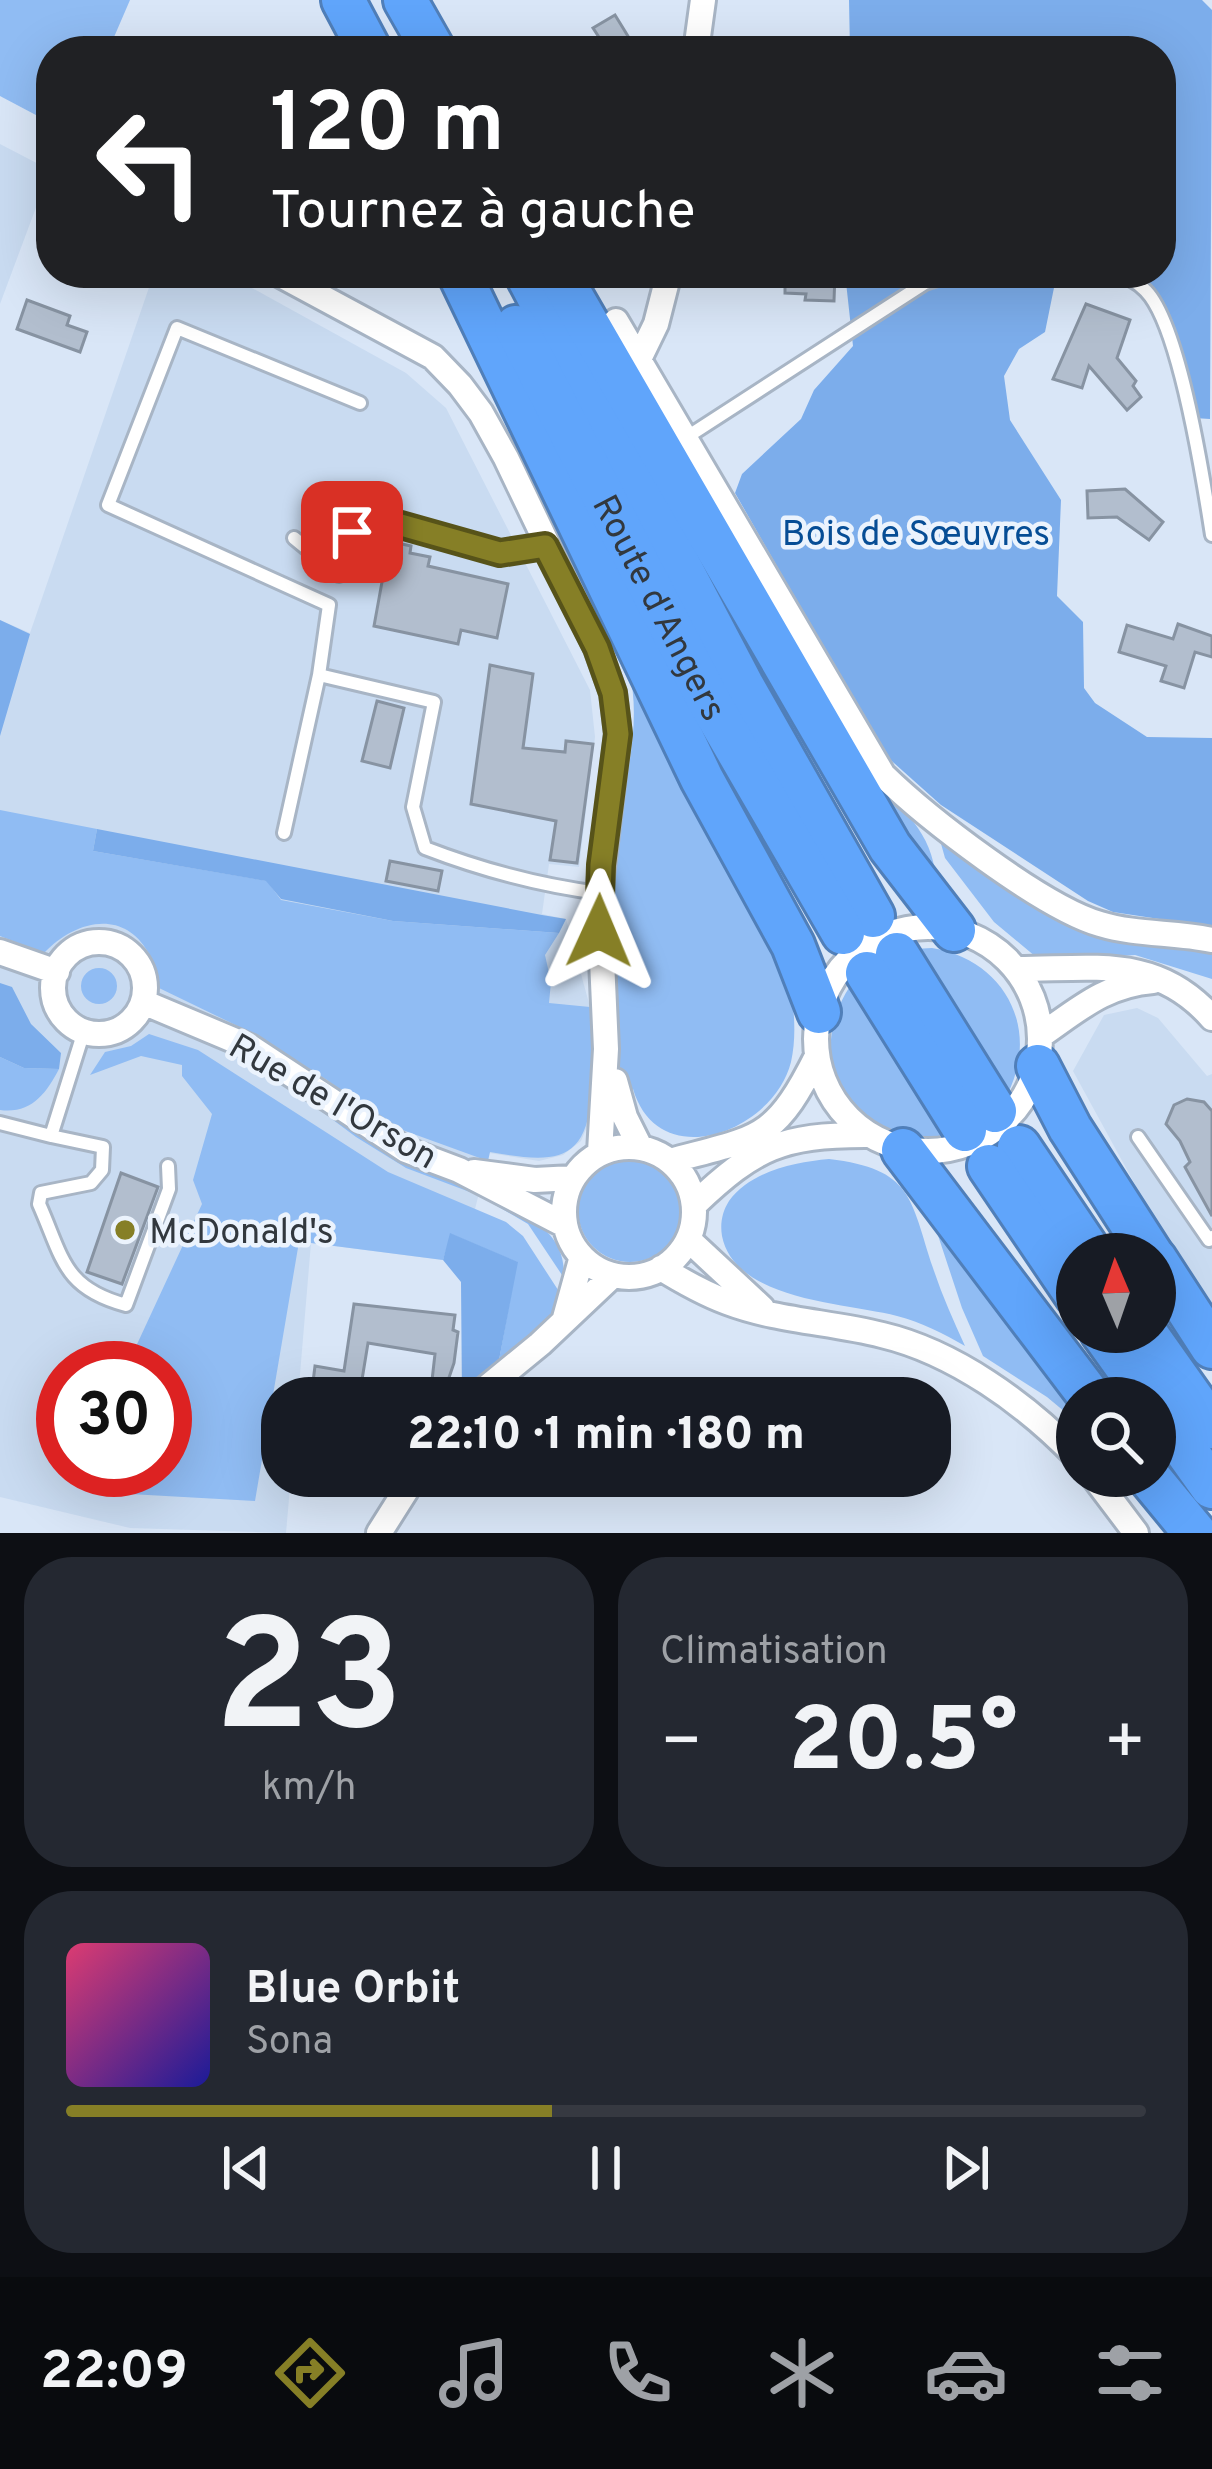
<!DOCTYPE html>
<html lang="fr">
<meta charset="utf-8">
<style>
body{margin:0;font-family:Overpass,sans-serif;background:#242831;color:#f1f3f6;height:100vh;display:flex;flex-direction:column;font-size:45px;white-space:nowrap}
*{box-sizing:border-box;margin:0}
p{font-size:39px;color:#9ea1a6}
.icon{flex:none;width:66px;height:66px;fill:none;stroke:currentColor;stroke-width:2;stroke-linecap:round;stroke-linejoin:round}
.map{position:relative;height:1533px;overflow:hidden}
.details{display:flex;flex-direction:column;gap:24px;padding:24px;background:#0d0f14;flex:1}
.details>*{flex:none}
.banner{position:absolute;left:36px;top:36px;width:1140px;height:252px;border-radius:48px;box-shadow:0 12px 48px #0002;background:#202124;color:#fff;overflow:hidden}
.needle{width:78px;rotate:358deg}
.controls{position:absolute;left:1056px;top:1233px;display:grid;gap:24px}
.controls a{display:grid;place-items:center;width:120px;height:120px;border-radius:50%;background:#171b24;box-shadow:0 12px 48px #0002;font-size:60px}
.speed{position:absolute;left:36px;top:1341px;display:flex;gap:24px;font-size:60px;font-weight:700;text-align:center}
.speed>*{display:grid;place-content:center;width:156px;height:156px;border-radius:50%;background:#171b24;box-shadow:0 12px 48px #0002;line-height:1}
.speed .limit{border:18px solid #d22;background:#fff;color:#111}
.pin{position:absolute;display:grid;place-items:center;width:102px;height:102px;color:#fff;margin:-51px;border-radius:24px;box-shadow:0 6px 18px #0006}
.me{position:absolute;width:132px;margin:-66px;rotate:1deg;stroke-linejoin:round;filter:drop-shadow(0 0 9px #0008)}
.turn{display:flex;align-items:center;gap:42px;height:252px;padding:0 36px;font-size:54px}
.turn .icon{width:156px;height:156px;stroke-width:2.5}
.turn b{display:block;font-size:84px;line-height:102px}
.big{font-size:90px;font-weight:800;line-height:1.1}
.details .tile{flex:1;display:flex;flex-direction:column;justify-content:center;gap:18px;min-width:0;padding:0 42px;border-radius:48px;background:#242831}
.details .dial{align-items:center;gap:0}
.dial b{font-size:156px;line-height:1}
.song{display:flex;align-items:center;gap:36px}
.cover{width:144px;height:144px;border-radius:18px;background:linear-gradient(135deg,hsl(340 70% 55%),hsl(240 70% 35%))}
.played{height:12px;border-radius:6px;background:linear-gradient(90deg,#867f26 45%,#363941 45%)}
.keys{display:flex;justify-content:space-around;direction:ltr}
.heat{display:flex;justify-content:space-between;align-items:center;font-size:66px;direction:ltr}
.details .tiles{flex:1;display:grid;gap:24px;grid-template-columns:1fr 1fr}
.tile:last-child{grid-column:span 2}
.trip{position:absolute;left:261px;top:1377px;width:690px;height:120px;border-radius:48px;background:#171b24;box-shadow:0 12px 48px #0002;font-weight:800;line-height:120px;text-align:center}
.menu{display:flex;height:192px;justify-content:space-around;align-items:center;background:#090b0e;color:#9ea1a6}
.menu .icon{width:84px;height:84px}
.menu .on{color:#867f26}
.menu b{font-size:54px;color:#f1f3f6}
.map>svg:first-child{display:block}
.built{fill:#c9dbf1;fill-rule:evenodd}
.green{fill:#90bcf3}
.forest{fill:#7cadeb}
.building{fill:#b2bece;stroke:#8793a2;stroke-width:3}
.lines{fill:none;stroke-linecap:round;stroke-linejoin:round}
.lane-casing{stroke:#a8b5c5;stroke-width:18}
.street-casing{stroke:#a8b5c5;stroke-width:30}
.highway-casing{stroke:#507fb9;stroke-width:48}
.lane{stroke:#fff;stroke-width:12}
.street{stroke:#fff;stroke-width:24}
.highway{stroke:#60a5fb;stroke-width:42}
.route-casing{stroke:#575319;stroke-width:30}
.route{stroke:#867f26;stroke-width:21}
.poi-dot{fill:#867f26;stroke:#ebf3fd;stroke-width:4.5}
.labels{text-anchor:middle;stroke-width:9;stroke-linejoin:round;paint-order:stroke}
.park-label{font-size:36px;fill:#064d95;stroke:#ebf3fd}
.street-label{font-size:36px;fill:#32383e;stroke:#ebf3fd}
.poi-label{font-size:36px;fill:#32383e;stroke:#ebf3fd;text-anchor:start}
</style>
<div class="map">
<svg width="1212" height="1533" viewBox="0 0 1212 1533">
<rect width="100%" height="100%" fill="#d9e6f7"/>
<path class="built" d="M0 144 50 170 0 304Z
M154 273H225L406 373 446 408 590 690 595 737 579 867 549 864 542 914 566 919 590 1007 596 1093 591 1095 589 1122 581 1141 563 1155 539 1161 489 1153 475 1209 471 1216 456 1214 443 1260 311 1243 298 1398H282V1476H291L286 1533 130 1528 0 1497V620L30 633ZM63 1368H165V1470H63Z
M1137 1008 1158 1018 1207 1076 1212 1074V1309L1173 1254 1073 1071 1104 1015Z"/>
<path class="green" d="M0 0H130L108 51H51V123L0 96Z
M629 671 784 950C791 985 799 1027 791 1062 774 1131 659 1176 633 1089H623C611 1012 608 933 615 856 620 796 644 729 629 671Z
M876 783C909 813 937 841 936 888Z
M0 810 97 829 93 851 267 881 281 900 393 921 559 933 545 955 551 982 549 1003 590 1007 596 1093 591 1095C587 1167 548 1162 490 1152L488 1161 386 1124 327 1080 252 1033 159 988C156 976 154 963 148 952 122 907 73 922 44 953L0 936Z
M938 833 1004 882 1212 950V979L1135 955 1065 960 1036 957 994 922 958 875 945 858Z
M932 948C1005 960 1041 1029 1007 1095L914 949Z
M81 986a18 18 0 1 1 36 0a18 18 0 1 1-36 0Z
M855 979 953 1136C853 1154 795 1060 855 979Z
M160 1016 288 1082 408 1163 484 1192 483 1197 406 1168 356 1137 286 1085 212 1044 150 1018Z
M149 1034 198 1050 388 1172 506 1222 523 1236 562 1296C549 1326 529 1346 499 1360L517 1262 451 1234 443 1260 311 1243 300 1236 255 1501 112 1493 114 1470H165V1368H126L202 1204 193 1180 212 1114 182 1076V1065L141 1056 90 1075 105 1052 131 1046Z
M0 1057 24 1068 59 1069C46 1094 31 1114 0 1110Z
M578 1210a52 52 0 1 1 104 0a52 52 0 1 1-104 0Z
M829 1159C913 1169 910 1198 933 1268 942 1295 953 1320 965 1346 944 1334 921 1322 897 1316 846 1303 735 1301 722 1236 720 1224 722 1212 729 1201 751 1171 795 1162 829 1159Z
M924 1193 1077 1401V1422L1047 1397 983 1356 962 1308Z
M494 1198C529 1218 566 1231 564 1278L528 1224 492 1203Z"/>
<path class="forest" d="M849 0H1202L1212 10 1210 419 1194 418C1181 372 1176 303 1136 273H1161V51H850Z
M845 273H1057L1045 332 1019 349 1004 376 1010 420 1061 500 1057 596 1083 622 1084 688 1095 703 1147 737 1212 738V927L1113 912 1088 901 941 805 885 755 735 493 742 474 801 419 814 390 853 346Z
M0 620 30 634 0 736Z
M97 829 542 915 566 919 559 933 393 921 281 899 266 881 93 851Z
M0 983 12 987 31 1024 61 1053 59 1069 24 1068 0 1057Z
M450 1233 518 1262 499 1360 462 1398 461 1282 443 1260Z"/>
<path class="building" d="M615 15 623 28 637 51H608L593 28Z
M785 273H835L834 301 805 300 806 294 785 293Z
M27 300 70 316 67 325 87 332 80 352 17 329Z
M1086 304 1130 320 1117 358 1136 381 1133 386 1141 397 1127 410 1089 366 1082 388 1053 379Z
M1125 489 1163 522 1149 540 1117 517 1088 518 1087 491Z
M370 537 411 546 410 553 430 557 428 566 508 584 497 638 461 630 458 644 374 626 384 571 364 567Z
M1178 624 1212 636V657L1195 652 1184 688 1161 681 1166 666 1119 652 1127 625 1173 639Z
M490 665 533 674 523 748 565 752 566 741 593 744 577 863 550 860 556 821 471 804Z
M377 701 404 708 390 768 362 761Z
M390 861 442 871 438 891 386 881Z
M1187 1099 1204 1102 1212 1111V1216L1185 1167 1190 1162 1180 1141 1166 1124 1174 1105Z
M121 1173 158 1187 122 1284 87 1272Z
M354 1304 455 1315 453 1330 458 1332 454 1363 442 1398H430L435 1354 368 1343 359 1398H311L315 1366 344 1371Z"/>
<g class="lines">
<g class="lane-casing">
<path id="lane" d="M1114 273C1126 277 1137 281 1146 291 1180 326 1204 483 1212 535
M360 403 177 328 108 505 329 605 319 675 434 702 413 807 425 848C482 870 537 885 599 893
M687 437 925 283 957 273
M294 538 339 575 352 532 376 518 500 553H519L545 546
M284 833 319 675
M0 1123 51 1136 84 1031
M51 1136 103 1147 102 1170 91 1183 41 1193 39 1204C63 1258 63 1288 126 1305L169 1189 168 1166
M1138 1137 1209 1240 1212 1237"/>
</g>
<g class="street-casing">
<path id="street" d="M696 51 703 0
M277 273 433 357 460 385 481 413 506 458 597 648 613 693 618 734 599 893 606 1049 600 1152
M616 321 883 775C927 818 1042 907 1100 924 1136 935 1175 932 1212 940
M640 357 656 324 669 273
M816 1039a112 112 0 1 1 224 0a112 112 0 1 1-224 0Z
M53 988a46 46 0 1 1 92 0a46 46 0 1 1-92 0Z
M0 952 57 972
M1018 969C1094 969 1157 955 1212 1018
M143 1002 250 1047 406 1150 459 1170 565 1225
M1040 1036C1078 1010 1104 985 1153 981
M615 1081 625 1117 640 1147
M564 1212a65 65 0 1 1 130 0a65 65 0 1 1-130 0Z
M670 1161C759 1137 774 1142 817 1056
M474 1172 535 1180 573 1178
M695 1204C755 1147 782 1135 865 1135
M690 1241 762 1308
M661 1268C682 1281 703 1293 727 1302 777 1321 831 1322 882 1335 954 1352 1026 1404 1077 1457
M565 1318 581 1260
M474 1398 540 1344 612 1276
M1093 1476 1136 1533
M379 1533 415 1476"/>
</g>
<g class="highway-casing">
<g id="highway">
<path d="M343 0 370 51"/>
<path d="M405 0 434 51"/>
<path d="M459 273 702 779 793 945 819 1012"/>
<path d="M526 273 742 685 873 916"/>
<path d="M558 273 890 847 954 930"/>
<path id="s1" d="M516 327 710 703 843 933"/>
<path d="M897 954 995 1111"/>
<path d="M867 973 965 1130"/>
<path d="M1038 1066 1070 1128 1151 1254"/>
<path d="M1019 1147 1091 1254"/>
<path d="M903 1150 1091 1398"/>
<path d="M989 1166 1077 1296"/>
<path d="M1155 1259 1212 1347"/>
<path d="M1102 1332 1149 1398"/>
<path d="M1145 1332 1212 1427"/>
<path d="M1155 1407 1212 1487"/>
<path d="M1148 1476 1195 1533"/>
</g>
</g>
<use href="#lane" class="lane"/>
<use href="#street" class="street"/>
<use href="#highway" class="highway"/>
</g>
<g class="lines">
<g class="route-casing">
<path id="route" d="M352 532 376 518 500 553 545 546 597 648 613 693 618 734 601 865 599 931"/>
</g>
<use href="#route" class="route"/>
</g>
<circle class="poi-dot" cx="125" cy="1230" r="12"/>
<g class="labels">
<g class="park-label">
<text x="916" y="545">Bois de Sœuvres</text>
</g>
<g class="street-label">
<text dy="13" stroke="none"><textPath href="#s1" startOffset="315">Route d'Angers</textPath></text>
<text transform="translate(334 1100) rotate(30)" y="13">Rue de l'Orson</text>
</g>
<g class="poi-label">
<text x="149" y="1243">McDonald's</text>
</g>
</g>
</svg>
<div class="controls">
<a><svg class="needle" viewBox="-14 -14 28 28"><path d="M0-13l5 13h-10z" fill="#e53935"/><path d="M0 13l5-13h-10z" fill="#9ea1a6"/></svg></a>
<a><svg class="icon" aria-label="search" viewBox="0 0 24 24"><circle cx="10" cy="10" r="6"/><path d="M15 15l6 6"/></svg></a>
</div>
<div class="speed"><div class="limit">30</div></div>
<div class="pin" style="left:352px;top:532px;background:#d93025"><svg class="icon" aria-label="arrive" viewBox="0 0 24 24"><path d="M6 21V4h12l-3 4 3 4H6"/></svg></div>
<svg class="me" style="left:599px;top:931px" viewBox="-20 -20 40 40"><path d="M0-17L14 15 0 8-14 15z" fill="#867f26" stroke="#fff" stroke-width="4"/></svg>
<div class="trip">22:10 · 1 min · 180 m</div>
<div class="banner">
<div class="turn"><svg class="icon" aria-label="left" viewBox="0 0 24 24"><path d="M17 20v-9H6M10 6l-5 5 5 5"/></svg><div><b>120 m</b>Tournez à gauche</div></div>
</div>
</div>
<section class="details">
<div class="tiles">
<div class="tile dial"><b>23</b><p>km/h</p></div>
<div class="tile"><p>Climatisation</p>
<div class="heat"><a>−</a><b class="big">20.5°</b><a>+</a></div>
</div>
<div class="tile">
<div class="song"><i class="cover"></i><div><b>Blue Orbit</b><p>Sona</p></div></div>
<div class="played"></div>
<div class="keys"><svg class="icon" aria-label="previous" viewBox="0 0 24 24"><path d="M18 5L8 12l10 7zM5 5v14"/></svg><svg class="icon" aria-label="pause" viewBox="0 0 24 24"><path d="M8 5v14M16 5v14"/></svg><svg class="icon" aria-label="next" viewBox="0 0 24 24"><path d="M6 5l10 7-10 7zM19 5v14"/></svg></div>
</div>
</div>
</section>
<nav class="menu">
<b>22:09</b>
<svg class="icon on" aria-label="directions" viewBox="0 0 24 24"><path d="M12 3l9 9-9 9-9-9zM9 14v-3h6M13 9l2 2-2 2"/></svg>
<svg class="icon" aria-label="music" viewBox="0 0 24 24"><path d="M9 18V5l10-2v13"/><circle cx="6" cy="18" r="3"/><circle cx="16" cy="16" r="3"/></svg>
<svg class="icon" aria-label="phone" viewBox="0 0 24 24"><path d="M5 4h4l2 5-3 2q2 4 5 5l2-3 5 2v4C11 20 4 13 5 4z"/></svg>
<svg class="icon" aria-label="climate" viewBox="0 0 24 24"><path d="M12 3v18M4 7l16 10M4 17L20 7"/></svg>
<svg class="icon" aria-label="car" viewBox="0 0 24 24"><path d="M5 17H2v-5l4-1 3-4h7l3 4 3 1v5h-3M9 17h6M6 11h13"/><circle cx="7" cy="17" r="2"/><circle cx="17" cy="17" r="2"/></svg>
<svg class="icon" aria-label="filters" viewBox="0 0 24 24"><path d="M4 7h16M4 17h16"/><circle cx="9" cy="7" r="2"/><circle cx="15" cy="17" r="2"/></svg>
</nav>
